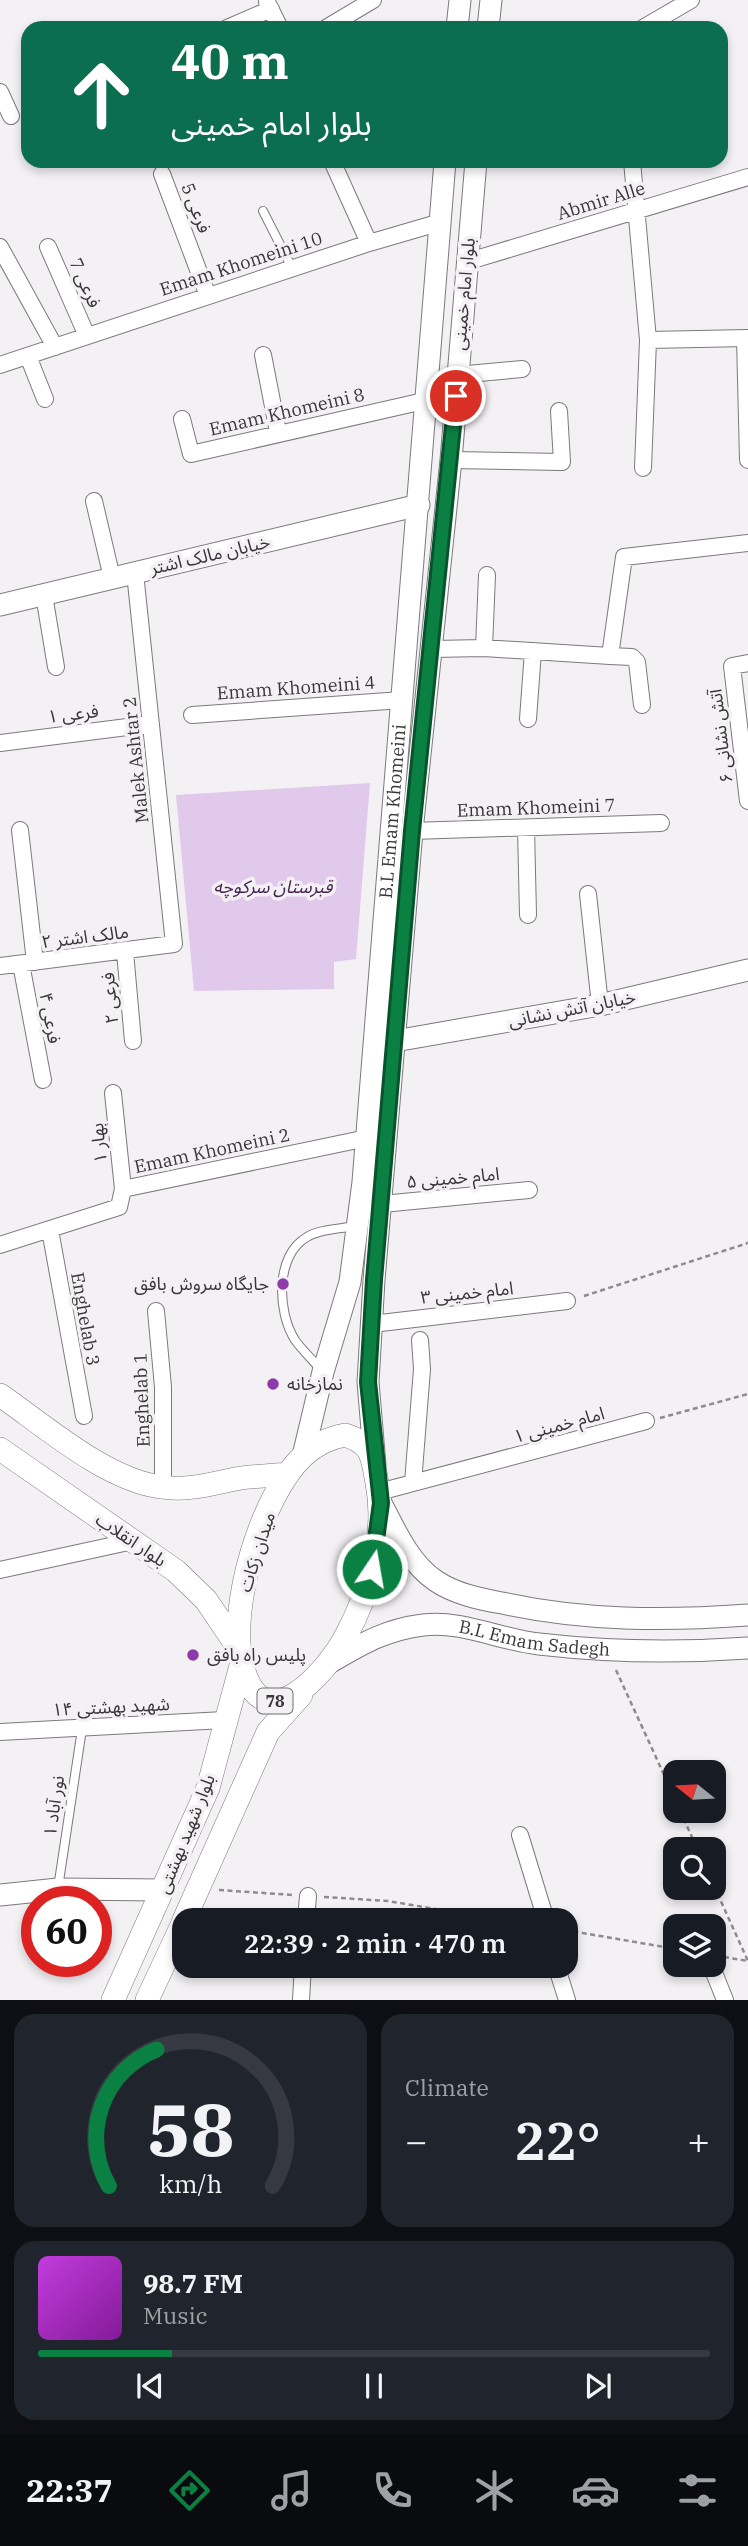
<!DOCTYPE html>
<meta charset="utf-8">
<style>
body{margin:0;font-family:"IBM Plex Serif","Noto Sans Arabic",serif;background:#20242c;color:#f1f3f6;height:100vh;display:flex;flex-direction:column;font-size:26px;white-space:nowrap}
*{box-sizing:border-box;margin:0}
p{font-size:23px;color:#9ea1a6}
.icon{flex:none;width:38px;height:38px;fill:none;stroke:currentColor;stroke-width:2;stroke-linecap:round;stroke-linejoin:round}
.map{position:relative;height:2000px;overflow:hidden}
.details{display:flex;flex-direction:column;gap:14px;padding:14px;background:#0d0f14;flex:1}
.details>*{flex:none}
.top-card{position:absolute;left:21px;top:21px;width:707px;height:147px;border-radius:21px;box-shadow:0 4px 10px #0003;background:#0b6e4f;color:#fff;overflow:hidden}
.needle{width:46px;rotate:288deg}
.fabs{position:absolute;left:663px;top:1760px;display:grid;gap:14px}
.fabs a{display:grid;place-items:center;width:63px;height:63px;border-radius:14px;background:#171b24;box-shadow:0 4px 10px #0003;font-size:35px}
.speed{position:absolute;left:21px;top:1886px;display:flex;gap:14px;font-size:35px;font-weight:700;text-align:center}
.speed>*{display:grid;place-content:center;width:91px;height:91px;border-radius:50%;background:#171b24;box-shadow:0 4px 10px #0003;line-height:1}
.speed .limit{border:10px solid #d22;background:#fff;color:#111}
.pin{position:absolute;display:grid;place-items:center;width:60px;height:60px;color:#fff;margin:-30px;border:4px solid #fff;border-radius:50%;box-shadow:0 2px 7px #0007}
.me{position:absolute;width:77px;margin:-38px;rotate:12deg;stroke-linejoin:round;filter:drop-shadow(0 0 5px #0008)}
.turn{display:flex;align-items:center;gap:24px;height:147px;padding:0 35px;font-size:32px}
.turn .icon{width:91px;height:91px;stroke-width:2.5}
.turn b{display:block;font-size:49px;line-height:60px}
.big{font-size:52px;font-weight:600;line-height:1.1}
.details .widget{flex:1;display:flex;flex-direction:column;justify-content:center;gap:10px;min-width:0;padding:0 24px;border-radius:21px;background:#20242c}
.details .dial{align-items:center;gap:0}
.dial svg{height:182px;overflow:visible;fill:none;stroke:#363941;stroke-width:7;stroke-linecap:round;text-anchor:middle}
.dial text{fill:#f1f3f6;stroke:none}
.song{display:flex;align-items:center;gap:21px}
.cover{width:84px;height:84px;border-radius:10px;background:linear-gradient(135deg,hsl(290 70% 55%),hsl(290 70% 35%))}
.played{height:7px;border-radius:4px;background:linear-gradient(90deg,#0b8043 20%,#363941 20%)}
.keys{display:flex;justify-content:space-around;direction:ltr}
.heat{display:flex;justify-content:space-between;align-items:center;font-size:38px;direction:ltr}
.details .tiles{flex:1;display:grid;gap:14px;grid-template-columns:1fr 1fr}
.widget:last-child{grid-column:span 2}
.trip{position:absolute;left:172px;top:1908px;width:406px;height:70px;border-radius:21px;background:#171b24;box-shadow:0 4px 10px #0003;font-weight:600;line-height:70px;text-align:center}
.menu{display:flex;height:112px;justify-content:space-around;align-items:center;background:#090b0e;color:#9ea1a6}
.menu .icon{width:49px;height:49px}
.menu .on{color:#0b8043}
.menu b{font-size:32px;color:#f1f3f6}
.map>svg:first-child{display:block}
.green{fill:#e1c9eb}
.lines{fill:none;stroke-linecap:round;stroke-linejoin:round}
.lane-casing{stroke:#7c797d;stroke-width:10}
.street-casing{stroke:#7c797d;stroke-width:18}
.secondary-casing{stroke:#7c797d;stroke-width:23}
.primary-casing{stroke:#7c797d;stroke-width:24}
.path{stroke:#8d8b8e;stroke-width:2.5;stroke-dasharray:5 3.5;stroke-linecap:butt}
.lane{stroke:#fff;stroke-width:8}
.street{stroke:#fff;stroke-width:16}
.secondary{stroke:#fff;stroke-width:21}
.primary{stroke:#fff;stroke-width:23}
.route-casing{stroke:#07532c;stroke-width:18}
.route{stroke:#0b8043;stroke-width:12}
.poi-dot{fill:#8d3baa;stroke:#f4f1f5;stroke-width:2.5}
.labels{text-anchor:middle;stroke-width:7;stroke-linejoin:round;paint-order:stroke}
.shield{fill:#f4f1f5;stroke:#706e71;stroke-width:2}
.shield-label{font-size:16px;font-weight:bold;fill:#373638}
.street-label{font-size:18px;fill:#373638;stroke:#f4f1f5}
.park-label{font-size:18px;font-style:italic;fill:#452452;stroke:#f4f1f5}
.poi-label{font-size:18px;fill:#373638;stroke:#f4f1f5;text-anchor:start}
</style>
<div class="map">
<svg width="748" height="2000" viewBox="0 0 748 2000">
<rect width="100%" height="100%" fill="#f4f1f5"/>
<path class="green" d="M370 783 356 959 334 962V989L194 991 176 795Z"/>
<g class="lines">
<g class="lane-casing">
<path id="lane" d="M263 211 292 268
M320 1369C312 1359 302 1350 295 1340 277 1312 275 1255 307 1237 320 1229 340 1229 355 1226
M58 1888 82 1729"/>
</g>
<g class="street-casing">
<path id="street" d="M267 2 280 28
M227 28 271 9
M326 28 373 0
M643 28 691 0
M0 92 11 116
M332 161 369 243
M632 161 648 340 748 338
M162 174 208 296
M0 247 55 347
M48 247 87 336
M466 262 748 177
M745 338 748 460
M263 355 278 432
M28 356 45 399
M0 365 369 243 441 222
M457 375 522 369
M182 419 191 454 428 400
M451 460 562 462 559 411
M643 468 648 340
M94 501 112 578
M44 595 56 667
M484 648 487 575
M433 649 484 648 610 656 624 557 748 543
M610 656 632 657 637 662 642 705
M748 663 732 666 748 801
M192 715 402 700
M528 719 533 651
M0 743 151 724
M526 828 528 915
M20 830 35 962
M412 831 661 823
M588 894 600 1005
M125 952 133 1041
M21 964 43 1080
M0 966 174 944 135 573
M113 1093 123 1189
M382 1204 529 1190
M50 1230 84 1416
M0 1245 119 1207 123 1189 367 1138
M156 1311 163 1387V1488
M372 1324 567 1301
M413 1483 422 1369 420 1340
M379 1492 646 1421
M0 1570 133 1541
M0 1732 224 1720
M520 1835 546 1920
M306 1920 308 1896
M556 1965 567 2000
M711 1965 725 2000
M301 2000 303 1965"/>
</g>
<g class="secondary-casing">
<g id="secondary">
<path d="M457 28 460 0"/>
<path d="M488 28 491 0"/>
<path d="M0 605 419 505"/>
<path d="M395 1041 600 1005 748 970"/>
<path id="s1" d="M303 1456 323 1372 350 1282 363 1182 445 161"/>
<path d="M375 1465 368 1382 374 1280 412 831 451 460 476 161"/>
<path d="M381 1503C395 1530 410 1564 436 1581 455 1594 480 1599 502 1603 584 1621 665 1621 748 1615"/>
<path id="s2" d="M329 1663C362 1644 384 1630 423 1625 461 1620 501 1640 539 1644 609 1652 678 1653 748 1648"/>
<path d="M0 1895 58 1889 163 1890"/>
</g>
</g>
<g class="primary-casing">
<path id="primary" d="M0 1395C45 1426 106 1480 161 1487 186 1491 211 1484 235 1479 252 1476 271 1476 288 1474
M345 1435C373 1444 372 1456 377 1483 387 1533 370 1591 346 1636 326 1674 262 1745 242 1664 228 1608 261 1496 303 1456 316 1444 329 1438 345 1435Z
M0 1449 176 1571 206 1600 241 1652
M184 1920 268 1732 301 1695
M113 2000 208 1788 242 1662
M147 2000 184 1921"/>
</g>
<path class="path" d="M584 1296 748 1243
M660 1418 748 1394
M616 1670 676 1801
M680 1811 698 1850
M714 1886 748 1961
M219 1890 293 1895
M324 1897 388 1901 501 1920
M565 1930 676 1949
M724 1957 748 1961"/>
<use href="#lane" class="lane"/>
<use href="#street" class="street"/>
<use href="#secondary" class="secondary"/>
<use href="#primary" class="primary"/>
</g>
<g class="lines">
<g class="route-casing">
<path id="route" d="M372 1569 381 1503 368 1382 374 1280 412 831 456 396"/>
</g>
<use href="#route" class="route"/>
</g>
<g class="poi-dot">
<circle cx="283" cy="1284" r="7"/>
<circle cx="273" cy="1384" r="7"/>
<circle cx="193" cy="1655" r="7"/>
</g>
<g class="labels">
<rect class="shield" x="257.5" y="1688.5" width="35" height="25" rx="5"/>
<g class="shield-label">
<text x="275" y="1707">78</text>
</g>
<g class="street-label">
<text transform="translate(601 201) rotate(-17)" y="6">Abmir Alle</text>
<text transform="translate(196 208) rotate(69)" y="6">فرعی 5</text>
<text transform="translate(241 264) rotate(-18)" y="6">Emam Khomeini 10</text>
<text transform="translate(85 283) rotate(66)" y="6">فرعی 7</text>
<text transform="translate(464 294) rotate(-85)" y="6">بلوار امام خمینی</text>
<text transform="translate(287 412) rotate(-13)" y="6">Emam Khomeini 8</text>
<text transform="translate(210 555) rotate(-13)" y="6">خیابان مالک اشتر</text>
<text transform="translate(296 688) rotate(-4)" y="6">Emam Khomeini 4</text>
<text transform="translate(73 714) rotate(-7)" y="6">فرعی ۱</text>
<text transform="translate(721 736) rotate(-97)" y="6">آتش نشانی ۶</text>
<text transform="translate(136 760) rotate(-96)" y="6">Malek Ashtar 2</text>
<text transform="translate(536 808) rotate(-2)" y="6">Emam Khomeini 7</text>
<text dy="6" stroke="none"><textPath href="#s1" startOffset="653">B.L Emam Khomeini</textPath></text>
<text transform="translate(85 937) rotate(-7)" y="6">مالک اشتر ۲</text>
<text transform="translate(110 998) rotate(-95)" y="6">فرعی ۲</text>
<text transform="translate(572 1009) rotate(-11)" y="6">خیابان آتش نشانی</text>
<text transform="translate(50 1018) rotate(80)" y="6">فرعی ۴</text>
<text transform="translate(99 1143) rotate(-96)" y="6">بهار ۱</text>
<text transform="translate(212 1151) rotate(-12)" y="6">Emam Khomeini 2</text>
<text transform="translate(453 1178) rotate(-5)" y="6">امام خمینی ۵</text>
<text transform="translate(467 1293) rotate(-6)" y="6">امام خمینی ۳</text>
<text transform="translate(85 1319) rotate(80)" y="6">Enghelab 3</text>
<text transform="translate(142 1400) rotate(-92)" y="6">Enghelab 1</text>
<text transform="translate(559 1425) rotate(-15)" y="6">امام خمینی ۱</text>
<text transform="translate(131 1540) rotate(34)" y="6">بلوار انقلاب</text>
<text transform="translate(257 1552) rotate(-72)" y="6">میدان زکات</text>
<text dy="6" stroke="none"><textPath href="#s2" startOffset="215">B.L Emam Sadegh</textPath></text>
<text transform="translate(111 1707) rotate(-3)" y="6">شهید بهشتی ۱۴</text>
<text transform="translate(54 1806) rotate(-82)" y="6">نور آباد ۱</text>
<text transform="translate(186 1834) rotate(-68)" y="6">بلوار شهید بهشتی</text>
</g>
<g class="park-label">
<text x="273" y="893">قبرستان سرکوچه</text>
</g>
<g class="poi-label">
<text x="269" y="1290" text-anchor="end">جایگاه سروش بافق</text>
<text x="287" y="1390">نمازخانه</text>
<text x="207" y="1661">پلیس راه بافق</text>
</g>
</g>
</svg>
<div class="fabs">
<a><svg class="needle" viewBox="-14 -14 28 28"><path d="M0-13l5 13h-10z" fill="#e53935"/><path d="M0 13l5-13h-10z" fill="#9ea1a6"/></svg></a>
<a><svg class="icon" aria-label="search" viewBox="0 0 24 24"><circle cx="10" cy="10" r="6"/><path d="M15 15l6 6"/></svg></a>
<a><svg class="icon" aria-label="layers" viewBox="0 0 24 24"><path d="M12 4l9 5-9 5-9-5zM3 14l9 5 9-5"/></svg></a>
</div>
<div class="speed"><div class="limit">60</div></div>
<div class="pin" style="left:456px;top:396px;background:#d93025"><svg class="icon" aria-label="arrive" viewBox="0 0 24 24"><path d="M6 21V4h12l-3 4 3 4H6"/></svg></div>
<svg class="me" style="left:372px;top:1569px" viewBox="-20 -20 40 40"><circle r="17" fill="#0b8043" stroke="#fff" stroke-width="3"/><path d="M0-11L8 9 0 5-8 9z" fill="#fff"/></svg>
<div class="trip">22:39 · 2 min · 470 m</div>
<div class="top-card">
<div class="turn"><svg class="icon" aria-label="ahead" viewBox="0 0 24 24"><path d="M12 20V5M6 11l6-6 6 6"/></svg><div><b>40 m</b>بلوار امام خمینی</div></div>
</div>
</div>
<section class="details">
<div class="tiles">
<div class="widget dial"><svg viewBox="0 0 100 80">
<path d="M14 69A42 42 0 1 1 86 69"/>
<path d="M14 69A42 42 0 0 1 35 9" stroke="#0b8043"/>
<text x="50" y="56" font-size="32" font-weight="700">58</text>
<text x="50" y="72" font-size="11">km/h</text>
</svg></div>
<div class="widget"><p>Climate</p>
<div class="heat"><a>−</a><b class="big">22°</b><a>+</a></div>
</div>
<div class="widget">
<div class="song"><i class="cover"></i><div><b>98.7 FM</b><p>Music</p></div></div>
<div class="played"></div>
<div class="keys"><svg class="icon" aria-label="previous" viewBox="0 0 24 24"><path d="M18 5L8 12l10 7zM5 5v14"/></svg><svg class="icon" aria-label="pause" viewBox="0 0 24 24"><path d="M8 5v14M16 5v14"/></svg><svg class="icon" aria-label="next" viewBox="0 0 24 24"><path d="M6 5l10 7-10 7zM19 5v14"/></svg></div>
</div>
</div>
</section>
<nav class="menu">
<b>22:37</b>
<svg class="icon on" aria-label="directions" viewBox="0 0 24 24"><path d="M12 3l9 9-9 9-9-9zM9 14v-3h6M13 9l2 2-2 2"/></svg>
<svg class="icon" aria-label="music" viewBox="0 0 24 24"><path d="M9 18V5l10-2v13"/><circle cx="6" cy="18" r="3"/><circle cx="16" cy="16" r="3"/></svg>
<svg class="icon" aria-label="phone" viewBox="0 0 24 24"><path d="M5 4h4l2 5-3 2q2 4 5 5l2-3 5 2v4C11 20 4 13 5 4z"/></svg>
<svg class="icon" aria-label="climate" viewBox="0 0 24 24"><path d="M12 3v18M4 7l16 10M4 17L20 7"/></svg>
<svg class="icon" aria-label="car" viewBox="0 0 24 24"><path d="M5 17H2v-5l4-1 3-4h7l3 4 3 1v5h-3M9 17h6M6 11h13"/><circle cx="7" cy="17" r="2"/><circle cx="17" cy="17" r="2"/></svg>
<svg class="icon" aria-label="filters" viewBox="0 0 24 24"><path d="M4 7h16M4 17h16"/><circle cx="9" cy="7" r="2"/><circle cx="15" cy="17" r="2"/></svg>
</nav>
